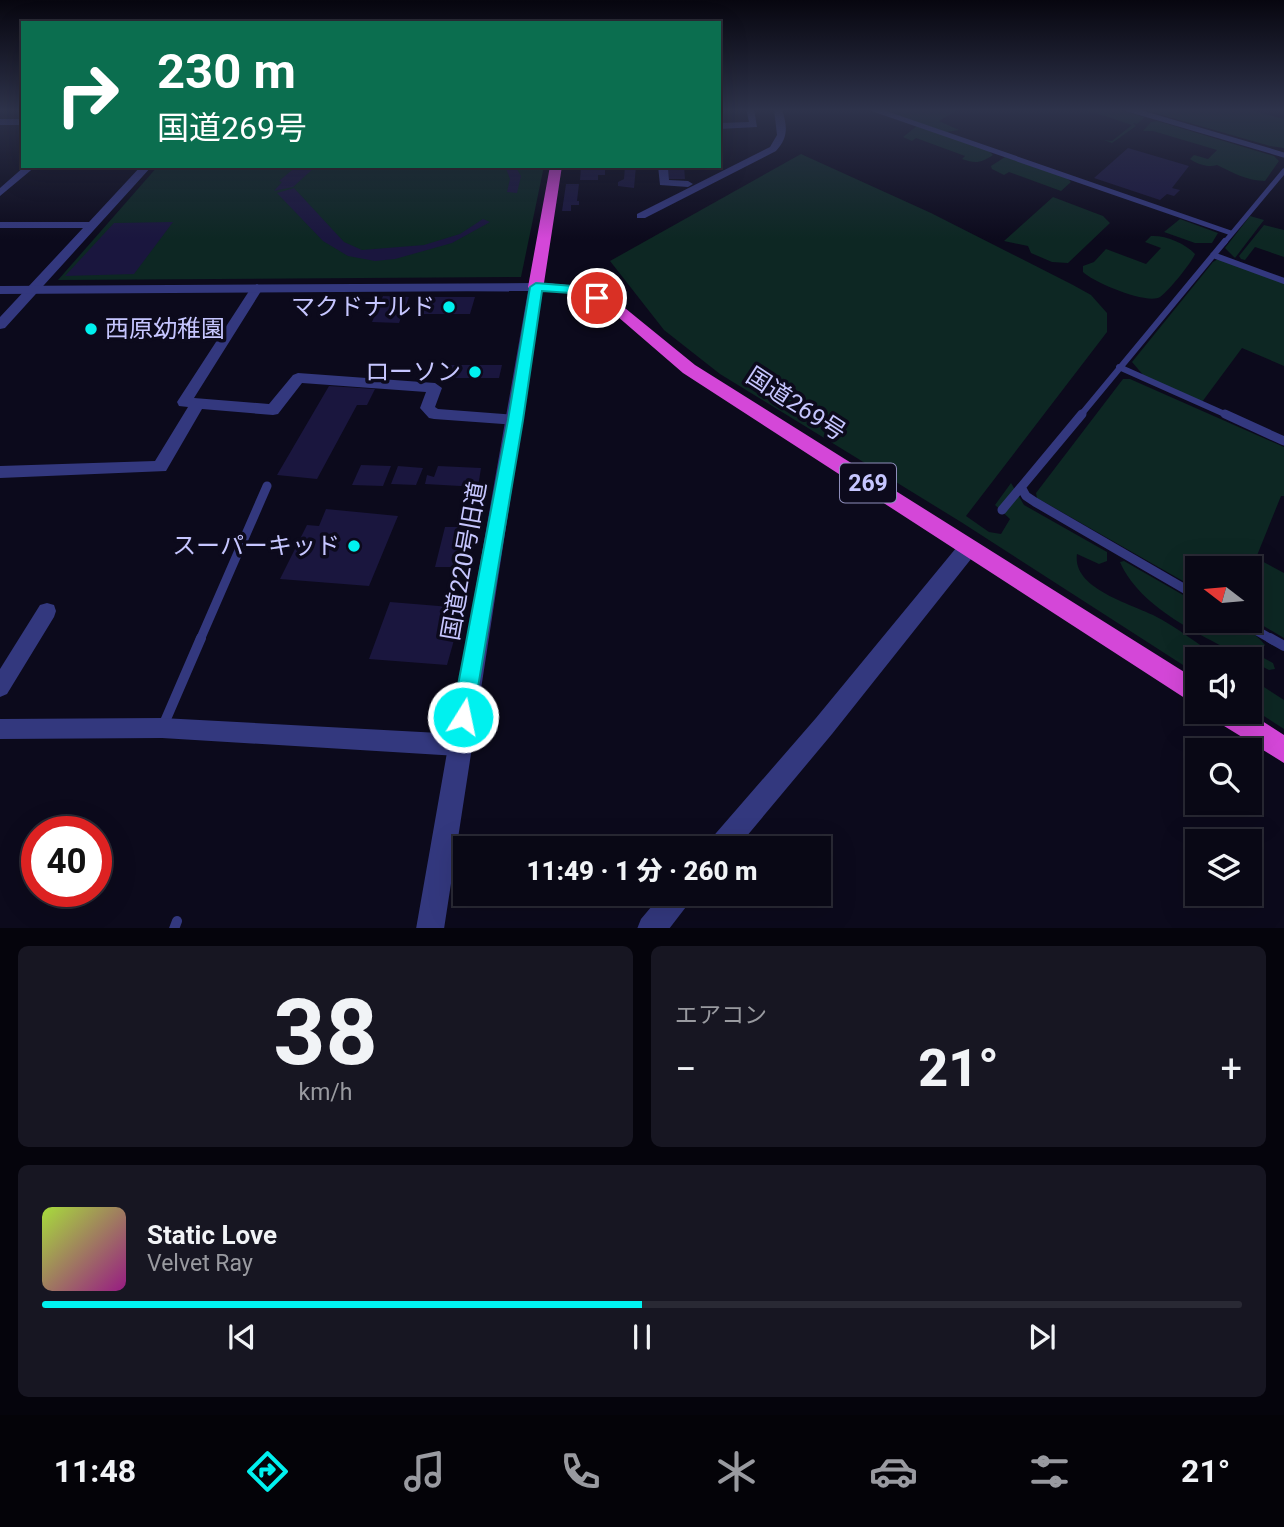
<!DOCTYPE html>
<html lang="ja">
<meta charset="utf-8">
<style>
body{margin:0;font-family:Roboto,"Noto Sans JP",sans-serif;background:#171622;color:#f1f3f6;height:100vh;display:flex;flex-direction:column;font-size:26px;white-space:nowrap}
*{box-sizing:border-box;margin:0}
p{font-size:23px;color:#999aa0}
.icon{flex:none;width:38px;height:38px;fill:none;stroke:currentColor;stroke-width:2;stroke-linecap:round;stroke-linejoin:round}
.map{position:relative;height:928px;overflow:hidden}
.drawer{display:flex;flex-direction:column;gap:18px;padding:18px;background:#05040c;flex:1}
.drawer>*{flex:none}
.hud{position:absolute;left:21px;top:21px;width:700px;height:147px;border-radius:0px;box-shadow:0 7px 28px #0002,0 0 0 2px #292934;background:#0b6e4f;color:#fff;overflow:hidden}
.needle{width:46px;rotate:286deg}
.buttons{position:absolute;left:1185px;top:556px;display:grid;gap:14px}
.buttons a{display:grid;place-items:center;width:77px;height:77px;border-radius:0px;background:#090815;box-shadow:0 7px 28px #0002,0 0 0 2px #292934;font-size:35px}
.speed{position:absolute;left:21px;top:816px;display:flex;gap:14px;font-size:35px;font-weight:700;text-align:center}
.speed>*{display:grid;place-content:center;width:91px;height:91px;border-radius:50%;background:#090815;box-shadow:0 7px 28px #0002,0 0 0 2px #292934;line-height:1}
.speed .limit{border:10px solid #d22;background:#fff;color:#111}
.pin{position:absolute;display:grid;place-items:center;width:60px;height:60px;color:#fff;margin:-30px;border:4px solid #fff;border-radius:50%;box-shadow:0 2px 7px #0007}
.me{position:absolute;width:77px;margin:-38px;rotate:10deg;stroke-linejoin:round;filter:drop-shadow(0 0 5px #0008)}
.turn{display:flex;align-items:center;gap:24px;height:147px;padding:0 21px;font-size:32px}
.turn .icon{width:91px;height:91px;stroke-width:2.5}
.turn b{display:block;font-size:49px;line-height:60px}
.big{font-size:52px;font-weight:800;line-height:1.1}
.drawer .widget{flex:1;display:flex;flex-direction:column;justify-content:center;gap:10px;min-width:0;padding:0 24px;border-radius:10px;background:#171622}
.drawer .dial{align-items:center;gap:0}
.dial b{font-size:91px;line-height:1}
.song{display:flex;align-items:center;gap:21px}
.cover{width:84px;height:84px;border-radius:10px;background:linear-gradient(135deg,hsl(80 70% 55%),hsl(310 70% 35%))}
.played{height:7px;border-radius:4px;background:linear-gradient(90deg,#00f1ef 50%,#292934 50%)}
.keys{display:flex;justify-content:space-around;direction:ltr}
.heat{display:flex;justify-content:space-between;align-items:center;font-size:38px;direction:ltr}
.drawer .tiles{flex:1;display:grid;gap:18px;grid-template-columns:1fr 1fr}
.widget:last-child{grid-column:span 2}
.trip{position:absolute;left:453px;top:836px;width:378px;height:70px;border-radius:0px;background:#090815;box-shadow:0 7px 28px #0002,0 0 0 2px #292934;font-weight:800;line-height:70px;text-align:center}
.tab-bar{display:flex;height:112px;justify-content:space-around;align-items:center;background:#040308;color:#999aa0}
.tab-bar .icon{width:49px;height:49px}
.tab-bar .current{color:#00f1ef}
.tab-bar b{font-size:32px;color:#f1f3f6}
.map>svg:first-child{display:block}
.green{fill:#0d2723}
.building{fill:#1a163e}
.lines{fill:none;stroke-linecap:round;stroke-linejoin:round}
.service-far3{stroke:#33387e;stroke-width:5}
.service-far2{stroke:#33387e;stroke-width:6}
.service-far1{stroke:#33387e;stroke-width:9}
.service{stroke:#33387e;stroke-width:10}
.minor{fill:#33387e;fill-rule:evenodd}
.tertiary{fill:#33387e;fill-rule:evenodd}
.trunk{fill:#d447d8;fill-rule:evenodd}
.route{fill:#00f1ef;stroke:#009d9b;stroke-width:2}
.poi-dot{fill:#00f1ef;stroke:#0c0a1c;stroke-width:2.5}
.labels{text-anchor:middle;stroke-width:7;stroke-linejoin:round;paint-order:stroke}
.shield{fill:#0c0a1c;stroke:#8e8ebb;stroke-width:2}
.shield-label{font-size:23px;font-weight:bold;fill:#c6c6ff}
.poi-label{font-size:24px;fill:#c6c6ff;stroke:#0c0a1c;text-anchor:end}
.street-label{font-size:24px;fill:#c6c6ff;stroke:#0c0a1c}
</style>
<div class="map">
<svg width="1284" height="929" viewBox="0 0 1284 929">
<rect width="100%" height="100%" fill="#0c0a1c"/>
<path class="green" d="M876 109H959L939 121 959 130 946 132Z
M1084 109H1115L1144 117 1143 119 1137 124 1133 123 1136 126 1112 143 1104 140 1112 141 1132 125Z
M1141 109H1246L1284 119V148L1270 146Z
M1157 121 1274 156 1279 161 1265 181C1247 181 1232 172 1217 165 1209 168 1197 164 1190 159L1194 155 1208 159 1217 150 1153 131H1143L1151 122Z
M917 126 989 151 993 155C981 163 976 164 962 159L965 156 916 138 912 141 903 137Z
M801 154 931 213 1073 285 1091 295 1107 313V332L966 516 989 532 1001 534 1010 519 995 505 1011 483 1024 505 1107 552V561L1099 564 1077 554C1072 588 1129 603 1153 615 1177 627 1199 645 1222 660H1197V674L961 522 720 374 664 330 610 261Z
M1005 157 1067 178 1071 182 1061 191 1009 172 1004 175 992 169 991 166Z
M158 166H544L521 277 58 280Z
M1053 197 1103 216 1110 223 1068 263 1052 262 1031 253 1028 246 1004 241Z
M1250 216 1264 220 1235 258 1225 248Z
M1180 219 1218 233 1212 243H1195L1164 232Z
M1264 225 1284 230V257L1255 247 1245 260 1241 259 1239 256Z
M1151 236C1165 235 1185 243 1195 254 1192 262 1168 292 1160 297 1147 305 1093 282 1083 272V266L1094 262 1106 249 1146 264 1161 248 1145 242Z
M1218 259 1284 282V366L1242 348 1202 402 1144 376 1132 362 1213 262Z
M1123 379H1130L1284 447V496H1281L1256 558 1284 573V638L1250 618V569H1197V589L1037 498 1036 493Z
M1124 561 1197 603V621C1223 621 1248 623 1265 645L1259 653 1260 656 1273 663 1275 669 1269 670C1220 643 1143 615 1120 562Z
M1250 678 1284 700V729L1250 707Z"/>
<path class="building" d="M1128 148 1189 166 1172 188 1180 190 1174 196 1167 194 1160 200 1094 178Z
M297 166H316L293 187 274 191 282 182 279 181Z
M505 166H515L521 176 517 193 507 192 510 179Z
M581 166H599V170H605V175H598V180H580Z
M625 166H636L634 188 618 186V182L624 179Z
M668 166H684L685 179H669Z
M566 184H579L577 201H579V205H571V211H562Z
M294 188 344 242 362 250 424 245 460 234 483 219 490 222 452 243 395 259 375 261 348 256 323 241 277 193Z
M173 222 134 274 65 276 114 223Z
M383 296 409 297 399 323 372 322Z
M429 297H475L470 314H423Z
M451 365H502L499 378H447Z
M329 386 375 389 367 405H357L317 479 277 475Z
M361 465 391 466 383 486 352 485Z
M398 466 423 468 416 485 391 484Z
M438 466 481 468 478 487 425 484 427 475 434 477Z
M326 509 398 516 369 586 280 579 307 525 319 526Z
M445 527H471L463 567H435Z
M390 602 463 608 447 665 369 659Z"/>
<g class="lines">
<path class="service-far3" d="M873 109 1231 233
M1128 109 1284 155
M1224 243 1284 171"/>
<path class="service-far2" d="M1213 255 1284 281
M1119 367 1229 416
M1080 416 1225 241"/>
<path class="service-far1" d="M1225 414 1284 441
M1021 487 1026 496 1035 502 1197 596
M1002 510 1082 414
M1240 621 1273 640
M200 640 267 486"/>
<path class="service" d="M1270 638 1284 646
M163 726 201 638
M174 929 177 921"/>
<path class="minor" d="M746 109H754L757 127 719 129V123L749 122Z
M774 109H782C787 126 789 137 776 151L645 218H637V214L770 147 777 135Z
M0 119H23V125H0Z
M25 166H36L0 196V188Z
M141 166H152L5 328 0 329V317L83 228H0V222H89Z
M658 166H668L669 180 688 181 693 184 688 187 660 185Z
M257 284 263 288 194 398 269 404 293 375 298 373 435 383 442 388 435 407 438 409 516 415 523 420 516 425 434 419 429 418 420 408 426 392 302 383 278 414 273 415 202 409 166 471 0 478V466L155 461 188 407 179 406 177 402 251 288Z
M47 603 54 605 56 611 54 617 7 694 0 697V669L40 605Z
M162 718 458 734 465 738 469 745 465 752 458 756 162 738 0 739V719Z"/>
<path class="tertiary" d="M536 283 543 287 444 929H416L528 291 0 294V286Z
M968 540 975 542 978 548 975 554 832 734 736 849H706L710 840 816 718 961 542Z
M662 894H693L689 903 669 929H637L641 919Z"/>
<path class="trunk" d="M550 166H562L544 283 578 286 620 304 695 365 1197 680V706L683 373 610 310 570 293 531 290 528 287Z
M1213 712H1248L1284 735V763L1216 721Z"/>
</g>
<linearGradient id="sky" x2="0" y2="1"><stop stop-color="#07060f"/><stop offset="0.46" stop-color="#2e334b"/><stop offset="1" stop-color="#2e334b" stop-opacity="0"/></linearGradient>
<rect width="1284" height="239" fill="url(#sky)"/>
<path class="route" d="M536 283 573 286 603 298 597 301 571 293 542 291 523 420 473 717 470 724 463 727 455 724 452 717 508 420 530 287Z"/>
<g class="poi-dot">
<circle cx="449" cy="307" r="7"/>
<circle cx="91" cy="329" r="7"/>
<circle cx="475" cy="372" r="7"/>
<circle cx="354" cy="546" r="7"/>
</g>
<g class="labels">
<rect class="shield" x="840" y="463.5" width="56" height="39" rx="5"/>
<g class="shield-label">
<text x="868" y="491">269</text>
</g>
<g class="poi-label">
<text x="435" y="315">マクドナルド</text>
<text x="105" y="337" text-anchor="start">西原幼稚園</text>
<text x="461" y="380">ローソン</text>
<text x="340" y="554">スーパーキッド</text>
</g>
<g class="street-label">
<text transform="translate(796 404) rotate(33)" y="8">国道269号</text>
<text transform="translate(464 561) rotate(-80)" y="8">国道220号旧道</text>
</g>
</g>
</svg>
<div class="buttons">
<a><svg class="needle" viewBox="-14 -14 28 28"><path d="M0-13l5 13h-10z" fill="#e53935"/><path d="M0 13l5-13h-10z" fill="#999aa0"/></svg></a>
<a><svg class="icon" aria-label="sound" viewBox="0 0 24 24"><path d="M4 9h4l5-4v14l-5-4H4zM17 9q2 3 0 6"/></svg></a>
<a><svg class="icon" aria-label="search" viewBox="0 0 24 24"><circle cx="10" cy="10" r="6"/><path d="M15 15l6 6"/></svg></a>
<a><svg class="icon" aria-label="layers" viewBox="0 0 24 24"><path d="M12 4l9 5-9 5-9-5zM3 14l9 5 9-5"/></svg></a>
</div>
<div class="speed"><div class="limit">40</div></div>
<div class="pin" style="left:597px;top:298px;background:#d93025"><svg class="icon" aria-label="arrive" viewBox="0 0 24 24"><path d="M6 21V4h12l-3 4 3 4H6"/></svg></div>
<svg class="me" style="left:463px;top:717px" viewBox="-20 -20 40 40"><circle r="17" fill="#00f1ef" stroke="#fff" stroke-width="3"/><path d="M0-11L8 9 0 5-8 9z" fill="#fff"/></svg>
<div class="trip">11:49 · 1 分 · 260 m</div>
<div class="hud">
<div class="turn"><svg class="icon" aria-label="right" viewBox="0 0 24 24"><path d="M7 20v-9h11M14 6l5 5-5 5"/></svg><div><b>230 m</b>国道269号</div></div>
</div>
</div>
<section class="drawer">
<div class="tiles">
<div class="widget dial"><b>38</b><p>km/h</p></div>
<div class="widget"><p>エアコン</p>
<div class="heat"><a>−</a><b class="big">21°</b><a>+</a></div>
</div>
<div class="widget">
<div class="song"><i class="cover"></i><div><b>Static Love</b><p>Velvet Ray</p></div></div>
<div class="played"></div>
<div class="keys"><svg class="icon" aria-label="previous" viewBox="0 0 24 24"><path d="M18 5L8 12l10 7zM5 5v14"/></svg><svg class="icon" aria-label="pause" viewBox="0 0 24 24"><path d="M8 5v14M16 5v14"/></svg><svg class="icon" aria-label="next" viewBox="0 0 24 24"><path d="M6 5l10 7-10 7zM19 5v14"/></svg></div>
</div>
</div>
</section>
<nav class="tab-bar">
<b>11:48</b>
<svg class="icon current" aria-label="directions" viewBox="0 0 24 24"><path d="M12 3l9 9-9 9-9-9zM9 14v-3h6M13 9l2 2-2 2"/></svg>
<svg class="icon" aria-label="music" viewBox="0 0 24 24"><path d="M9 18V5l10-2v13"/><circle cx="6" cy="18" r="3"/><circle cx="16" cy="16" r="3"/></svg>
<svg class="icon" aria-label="phone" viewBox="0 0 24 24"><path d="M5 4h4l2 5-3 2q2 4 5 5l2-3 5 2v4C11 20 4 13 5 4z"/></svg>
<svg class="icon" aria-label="climate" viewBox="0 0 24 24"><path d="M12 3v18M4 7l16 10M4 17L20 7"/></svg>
<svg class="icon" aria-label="car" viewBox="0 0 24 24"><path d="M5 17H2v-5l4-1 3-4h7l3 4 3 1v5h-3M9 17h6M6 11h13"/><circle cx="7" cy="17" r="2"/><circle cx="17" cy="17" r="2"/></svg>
<svg class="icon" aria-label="filters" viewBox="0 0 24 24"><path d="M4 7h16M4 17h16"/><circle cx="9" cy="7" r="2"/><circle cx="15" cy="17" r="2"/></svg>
<b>21°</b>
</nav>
